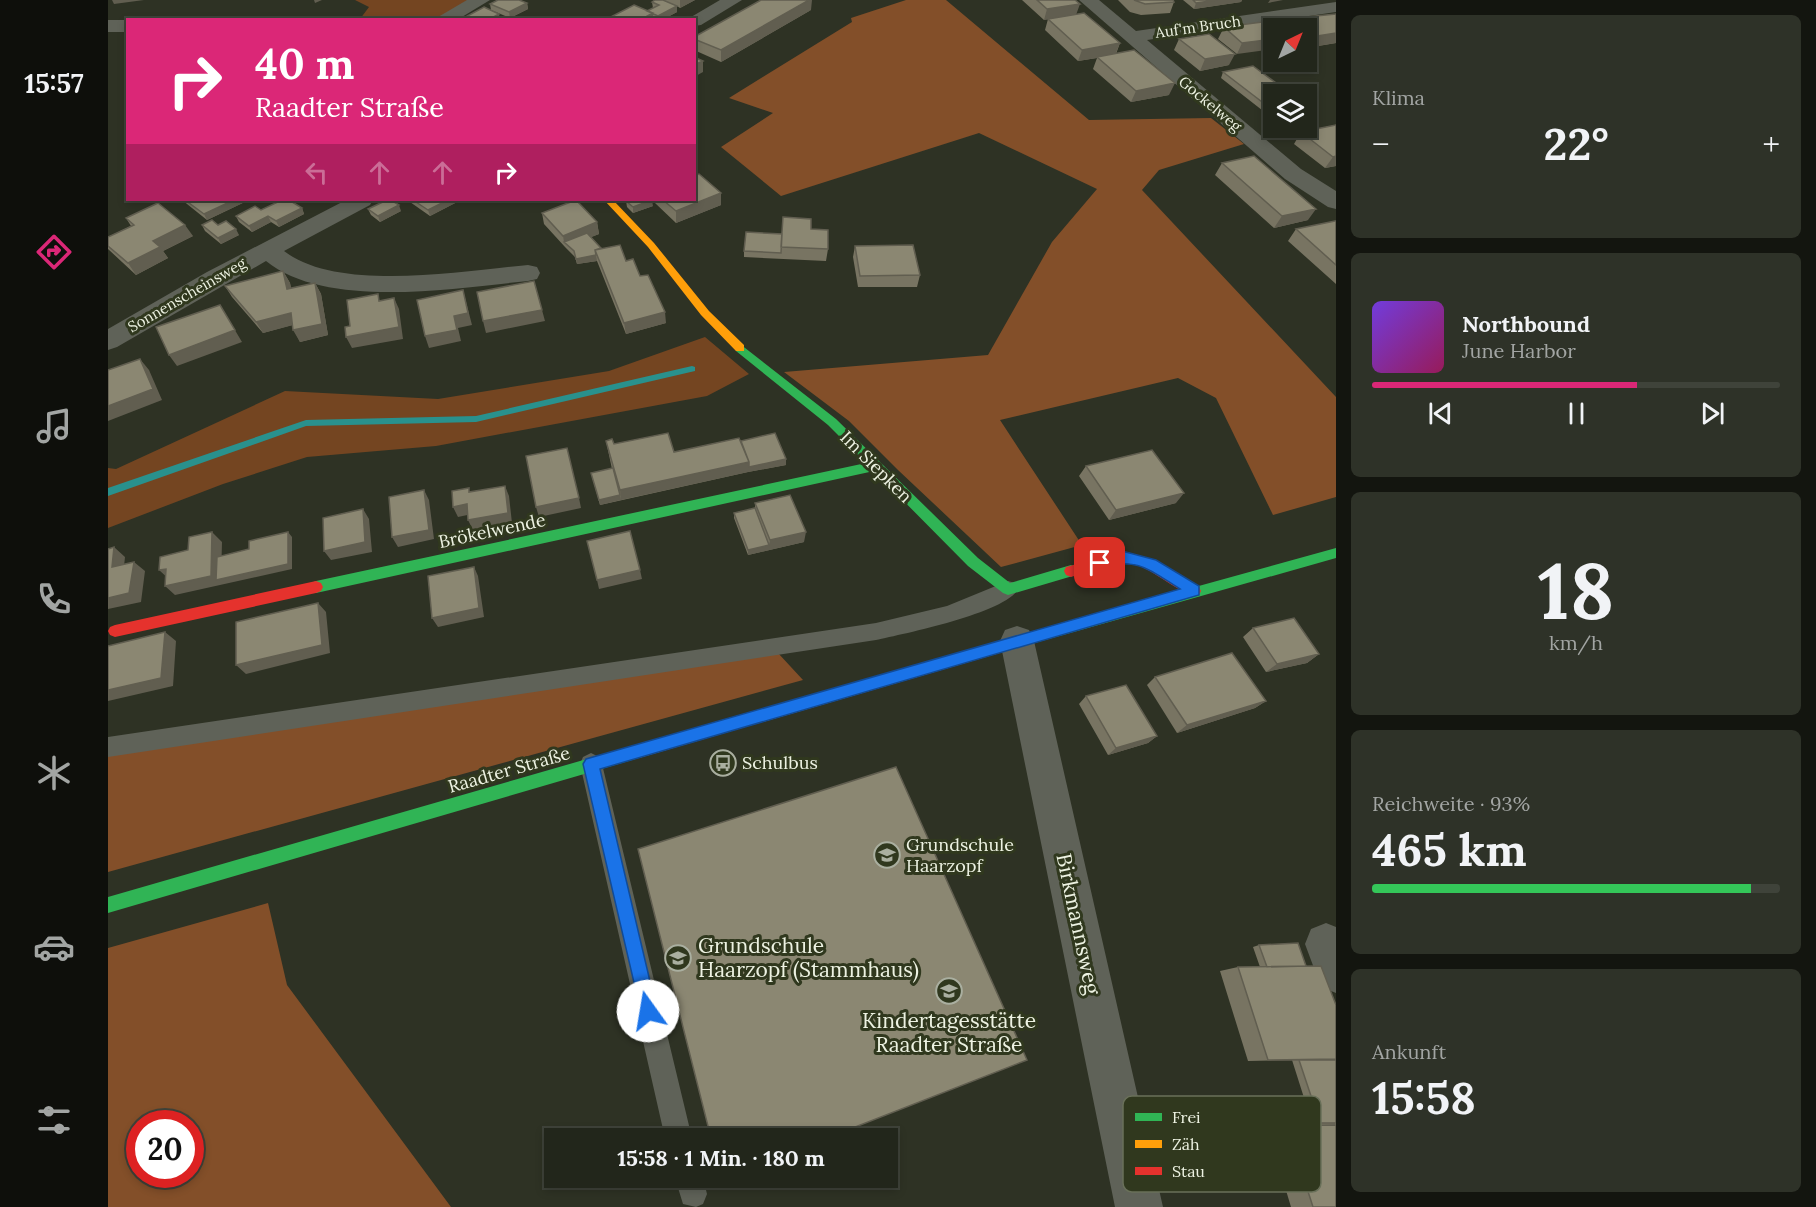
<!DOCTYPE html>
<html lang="de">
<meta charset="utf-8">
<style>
body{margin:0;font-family:Lora,serif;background:#2e3228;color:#f1f3f6;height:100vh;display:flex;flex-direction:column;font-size:22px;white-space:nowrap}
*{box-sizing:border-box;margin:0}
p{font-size:20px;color:#a2a5a3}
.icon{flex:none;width:33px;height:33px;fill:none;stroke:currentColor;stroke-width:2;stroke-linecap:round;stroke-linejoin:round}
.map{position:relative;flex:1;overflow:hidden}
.details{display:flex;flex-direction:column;gap:15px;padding:15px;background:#13150f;width:480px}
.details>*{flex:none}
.banner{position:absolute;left:18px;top:18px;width:570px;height:183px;border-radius:0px;box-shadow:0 3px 9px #0003,0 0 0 2px #3f433a;background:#db2777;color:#fff;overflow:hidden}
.needle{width:39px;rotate:43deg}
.buttons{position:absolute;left:1155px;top:18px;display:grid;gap:12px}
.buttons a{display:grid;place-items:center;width:54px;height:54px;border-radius:0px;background:#22261b;box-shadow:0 3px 9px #0003,0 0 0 2px #3f433a;font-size:30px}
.speed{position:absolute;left:18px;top:1110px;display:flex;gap:12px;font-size:30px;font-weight:700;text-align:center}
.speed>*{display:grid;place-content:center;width:78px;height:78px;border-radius:50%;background:#22261b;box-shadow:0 3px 9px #0003,0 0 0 2px #3f433a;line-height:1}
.speed .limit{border:9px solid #d22;background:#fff;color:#111}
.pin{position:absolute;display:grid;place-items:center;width:51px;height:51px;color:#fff;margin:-26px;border-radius:12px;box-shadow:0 3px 9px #0006}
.me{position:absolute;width:66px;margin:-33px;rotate:347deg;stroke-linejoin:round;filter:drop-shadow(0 0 4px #0008)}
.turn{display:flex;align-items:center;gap:21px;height:126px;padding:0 30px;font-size:27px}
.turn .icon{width:78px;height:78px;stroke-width:2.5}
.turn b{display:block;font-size:42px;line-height:51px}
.lanes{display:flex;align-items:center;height:57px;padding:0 30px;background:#0003;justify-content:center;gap:30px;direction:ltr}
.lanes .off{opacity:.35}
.big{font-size:45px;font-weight:700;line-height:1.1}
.details .card{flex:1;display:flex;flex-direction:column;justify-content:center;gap:9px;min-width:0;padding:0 21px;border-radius:9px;background:#2e3228}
.details .dial{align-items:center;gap:0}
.dial b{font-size:78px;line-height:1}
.song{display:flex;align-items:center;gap:18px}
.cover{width:72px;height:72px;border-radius:9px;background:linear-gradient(135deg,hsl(260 70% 55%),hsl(330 70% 35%))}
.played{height:6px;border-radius:3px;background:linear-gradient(90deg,#db2777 65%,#3f433a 65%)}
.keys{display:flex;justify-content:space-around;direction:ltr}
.heat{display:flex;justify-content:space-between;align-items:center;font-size:33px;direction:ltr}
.charge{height:9px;border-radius:4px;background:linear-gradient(90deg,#34c759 93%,#3f433a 0)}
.trip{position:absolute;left:436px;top:1128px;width:354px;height:60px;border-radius:0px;background:#22261b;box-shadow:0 3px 9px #0003,0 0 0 2px #3f433a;font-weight:700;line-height:60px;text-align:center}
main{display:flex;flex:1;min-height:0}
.dock{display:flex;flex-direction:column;width:108px;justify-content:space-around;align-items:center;background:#0e0f0b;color:#a2a5a3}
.dock .icon{width:42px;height:42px}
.dock .on{color:#db2777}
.dock b{font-size:27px;color:#f1f3f6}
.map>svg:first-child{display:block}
.green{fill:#744521}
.forest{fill:#834f29;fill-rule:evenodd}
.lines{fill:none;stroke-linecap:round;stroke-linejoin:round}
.stream{fill:#29918d;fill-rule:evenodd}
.lane{fill:#5f6258;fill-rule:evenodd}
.street{fill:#5f6258;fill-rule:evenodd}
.fast{fill:#30b455;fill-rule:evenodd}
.slow{fill:#ff9f0a;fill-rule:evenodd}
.jam{fill:#e5322d;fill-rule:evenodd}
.wall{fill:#787462}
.shaded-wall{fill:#615e50}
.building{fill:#8b8772;stroke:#615e50;stroke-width:1.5}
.route{fill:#1a73e8;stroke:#114b97;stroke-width:1.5}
.labels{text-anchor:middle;stroke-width:6;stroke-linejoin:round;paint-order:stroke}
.far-street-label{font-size:15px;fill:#edf2e2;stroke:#30381e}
.street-label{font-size:18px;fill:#edf2e2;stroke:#30381e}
.poi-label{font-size:18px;fill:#edf2e2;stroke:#30381e;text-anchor:start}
.near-street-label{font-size:21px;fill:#edf2e2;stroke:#30381e}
.near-poi-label{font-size:21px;fill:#edf2e2;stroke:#30381e;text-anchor:start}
.key{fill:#30381e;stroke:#697059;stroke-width:1.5}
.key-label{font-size:16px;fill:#edf2e2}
</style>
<main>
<nav class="dock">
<b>15:57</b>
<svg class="icon on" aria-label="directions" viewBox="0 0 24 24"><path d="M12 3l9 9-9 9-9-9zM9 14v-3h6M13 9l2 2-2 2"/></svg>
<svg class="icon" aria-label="music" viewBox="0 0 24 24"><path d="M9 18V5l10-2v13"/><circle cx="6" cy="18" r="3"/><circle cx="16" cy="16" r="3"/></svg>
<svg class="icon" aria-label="phone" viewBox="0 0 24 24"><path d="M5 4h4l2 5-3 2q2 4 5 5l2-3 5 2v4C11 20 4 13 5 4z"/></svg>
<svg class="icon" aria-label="climate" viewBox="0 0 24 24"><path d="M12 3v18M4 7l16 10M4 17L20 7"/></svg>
<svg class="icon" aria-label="car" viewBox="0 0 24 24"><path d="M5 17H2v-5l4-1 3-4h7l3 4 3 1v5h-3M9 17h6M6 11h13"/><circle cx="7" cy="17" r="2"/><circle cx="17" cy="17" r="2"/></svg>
<svg class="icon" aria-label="filters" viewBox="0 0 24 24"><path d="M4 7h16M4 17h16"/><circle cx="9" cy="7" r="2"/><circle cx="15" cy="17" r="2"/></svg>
</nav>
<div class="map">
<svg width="1228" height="1207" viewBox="0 0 1228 1207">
<rect width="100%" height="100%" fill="#2e3224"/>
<path class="green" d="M247 0H370L332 20 252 19 261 7Z
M597 337 641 374 599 396 328 446 199 457 115 484 0 528V468L8 469 177 391 330 399 501 371Z"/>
<path class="forest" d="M798 0H838L981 120 1103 118 1136 144 1051 170 1034 190 1228 397V497L1165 515 1108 398 1070 378 892 420 974 545 893 567 790 470 741 421 676 372 880 355 944 242 989 189 871 133 673 196 613 147 665 113 621 98 744 22 743 18Z
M670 653 695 680 0 872V756Z
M160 903 179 985 343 1207H0V948ZM32 1124H82V1174H32Z"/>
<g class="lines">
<path class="stream" d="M584 366 587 367V371L368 422 198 426 0 496V488L198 420 368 416Z"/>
<path class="lane" d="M900 581 907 583 910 589C898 613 795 634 768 640L0 757V737L768 623 839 606Z
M483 753 491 757 494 764 584 1138H557L472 764 475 757Z
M567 1178H595L599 1194 595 1204 588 1207 575 1204Z"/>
<path class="street" d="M359 0H382L349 20H325Z
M612 0H634L593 25 586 26V20H578Z
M971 0H991L1028 31 1228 2V12L1039 40 1193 169 1228 191V209L1220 207 1177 179Z
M0 20H20V32H0Z
M238 200H265L262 205 176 251C230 293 356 271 420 265L429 267 432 273 429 279 420 281C348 288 218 310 158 261L9 347 0 350V329L99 272Z
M909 626 921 630 926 641 1055 1207H1007L892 641 897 630Z
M1218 923 1228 927V993L1213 987 1197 944 1203 929Z"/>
<path class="fast" d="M632 344 728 419 870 558 902 583 963 565 968 567 970 571 968 575 900 595 895 593 860 566 766 471 208 593 203 591 201 587 203 583 208 581 758 463 720 425 628 351 627 348Z
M1228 548V558L895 652 890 650 888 646 890 642 895 640Z
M531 744 536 746 539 751 536 756 531 758 0 913V897Z"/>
<path class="slow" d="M496 200H505L546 243 601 311 636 345V351H628L593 315 540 247Z
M895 640 900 642 902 646 900 650 895 652 531 758 526 756 523 751 526 746 531 744Z"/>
<path class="jam" d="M1015 551 1048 560 1091 587 1093 591 1091 595C1076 600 1038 560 1014 562 997 563 979 572 963 577L958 575 956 571 958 567Z
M208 581 213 583 215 587 213 591 208 593 7 637 2 635 0 631 2 627 7 625Z"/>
</g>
<path class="wall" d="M547 0H587L572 8 569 6V12L554 20H497L539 11 545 8 544 2Z
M914 0H967L968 14 1012 43 1008 54 1061 95 1023 102 985 69 989 58 970 61 937 30 940 19 936 20Z
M1010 0H1065L1066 2 1062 13 1033 15 1022 12Z
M1075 0H1134L1133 2 1086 9Z
M419 3 420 9 402 18 383 10 382 4Z
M703 10 613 62 586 50V37Z
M1228 14V43L1198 48V28H1173L1178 19Z
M1162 21 1129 54 1110 39 1116 27Z
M1071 39 1121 65 1092 71 1066 50Z
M1115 72 1166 94V113L1159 114 1113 78Z
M1228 125V166L1217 168 1186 144 1193 132Z
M1114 163 1200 220 1166 228 1107 175Z
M74 200H141L99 220Z
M301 200H353L322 216 302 202Z
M547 200H586L613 205 568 223 547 203Z
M518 201 545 206 525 213 519 207Z
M194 208 196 214 171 227 163 222 144 232 131 222 128 216 153 210Z
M260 209 293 211 272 222 263 215Z
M434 213 489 222 491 234 483 237 493 248 518 261 532 276 558 323 518 334 489 261 469 264 467 257 457 247 436 224Z
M18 218 85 236 55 251 60 258 28 275 0 249V237L23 226Z
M1228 221V284L1180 241 1188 229Z
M94 225H110L131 235 113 244 97 231Z
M703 229 720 249 718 261 636 257V251L674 234Z
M747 246 812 275 809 287H750L745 257Z
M175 271 182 283 183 288 207 283 213 294 220 335 192 342 184 325 155 333 124 297 117 286Z
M498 441 506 444 566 452 633 441 678 459V465L640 472 492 505 483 473 504 469Z
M978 466 1068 503 1001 520 971 476Z
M647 503 696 542 640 555 626 518V513L647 508Z
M1145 628 1211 654 1199 663 1158 672 1135 637Z
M1047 677 1158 701 1147 708 1069 733 1039 685Z
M978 696 1049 736 1040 743 1000 755 971 704Z
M1151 945 1198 966 1228 1005V1207H1183L1158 1124 1208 1123H1204L1184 1060 1140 1061 1112 971 1130 967H1152L1145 947Z"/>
<path class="shaded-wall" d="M4 0H36L6 4Z
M206 0H214L207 3Z
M572 0H587L572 8Z
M701 0H704L703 10 613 62V50Z
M1109 0H1134L1133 2 1086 9 1088 3Z
M1162 0H1175L1160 3Z
M419 3 420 9 402 18 401 12Z
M972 4 968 15 936 20 939 9Z
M569 6V12L554 20H550V16Z
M545 13V20H532Z
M391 14 392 20H380Z
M1228 33V43L1198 48V44L1203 37Z
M1166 39V49L1129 54 1134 43Z
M1012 43 1007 55 970 61 974 50Z
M1127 54 1121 65 1092 71 1097 59Z
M595 61V72L586 77V65Z
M1067 83 1061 95 1023 102 1028 91Z
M1162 108H1166V113L1159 114Z
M1228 156V166L1217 168 1225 157Z
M613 193V205L568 223V211Z
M126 200H141L99 220 96 214Z
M340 200H353L322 216 320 210Z
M544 200 545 206 525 213V207Z
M291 205 293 211 272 222 270 216Z
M194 208 196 214 171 227 168 221Z
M1208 209 1200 220 1166 228 1174 216Z
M160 216 163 222 144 232 141 226Z
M489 222 491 234 461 246 456 242 455 236Z
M77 225 85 236 55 251 60 258 28 275 20 263 45 241Z
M128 229 131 235 113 244 110 238Z
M488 255 489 261 469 264 468 259Z
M175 271 182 283 185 300 179 289Z
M207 283 213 294 220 335 192 342 185 330Z
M355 290 364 325 350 328 353 341 321 348 317 336 346 316Z
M286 298 291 309 295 339 244 348 238 337Z
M112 305 134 342 69 366 61 355Z
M434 310 437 321 378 333 375 321Z
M557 312 558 323 518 334 516 323Z
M183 313 189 324 155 333 148 322Z
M32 359 41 370 54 400 0 421V406Z
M678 459V465L640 472 513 500 512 490 641 462Z
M397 486 401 496 404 523 365 530 360 520Z
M316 490 321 500 326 539 290 547 284 537Z
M1076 493 1068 503 1001 520 1008 510Z
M512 495 513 500 492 505 491 500Z
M471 498 473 508 431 517 428 507Z
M359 504 364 514 350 517 345 507Z
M255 509 261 519 264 552 223 560 216 551Z
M104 532 114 542 113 579 180 532 184 537V569L67 595 57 586Z
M698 532 696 542 640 555V550L661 545 662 540Z
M6 547 17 557 15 576 4 567Z
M26 562 37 571 33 602 0 609V598Z
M366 567 370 576 376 617 330 627 324 618Z
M58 569 62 580 51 570Z
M532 570 534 579 491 589 489 580Z
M210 603 218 612 222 653 138 674 128 665Z
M57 632 68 641 65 686 0 701V690Z
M1211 654 1199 663 1158 672 1169 664Z
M1158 701 1147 708 1069 733 1079 725Z
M1049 736 1040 743 1000 755 1008 748Z"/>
<path class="building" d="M390 0H411L419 3 401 12 382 4Z
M547 0H555L569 6 550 16 539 11 551 5 544 2Z
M653 0H701L613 50 586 39V37Z
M929 0H967L972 4 939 9Z
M1026 0H1065L1066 2 1037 4Z
M1085 0H1109L1088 3Z
M526 5 545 13 532 20H497Z
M376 7 391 14 380 20H352Z
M976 13 1012 43 974 50 940 19Z
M1228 14V33L1203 37 1198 34V28H1192L1178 19Z
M1162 21 1172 28H1166V39L1134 43 1116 27Z
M1101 34 1127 54 1097 59 1071 39Z
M1026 50 1067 83 1028 91 989 57Z
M586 57 595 61 586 65Z
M1145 66 1183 94H1166V108H1162L1115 72Z
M1228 125V156L1225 157 1193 132Z
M1146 156 1208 209 1174 216 1114 163Z
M591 174 613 193 568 211 555 200H586V176Z
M77 200H126L96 214Z
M174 200H181L194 208 168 221 160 216 141 226 128 216 147 206 153 210Z
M279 200H283L291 205 270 216 260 209Z
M305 200H340L320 210Z
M468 200 489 222 455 236 434 213Z
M523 200H544L525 207 518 201Z
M50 203 77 225 45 241 52 247 20 263 0 246V237L26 225 18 218Z
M675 217 703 219V229L720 230V249L673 247Z
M104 220 110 225 118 221 128 229 110 238 94 225Z
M1227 221H1228V265L1188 229Z
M638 232 674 234 673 253 636 251Z
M479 233 492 247 493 248 487 250 488 255 468 259 466 251 456 242Z
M512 245 518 261 525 259 532 276 540 275 557 312 516 323 487 250Z
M805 245 812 275 752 276 747 246Z
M175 271 179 289 207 283 214 324 185 330 183 313 148 322 117 286Z
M426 281 434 310 375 321 369 292Z
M355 290 360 313 346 316 349 330 317 336 309 300Z
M270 294 271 301 286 298 291 327 238 337 237 327 242 326 239 300Z
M112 305 127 330 61 355 48 327Z
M32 359 45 389 0 406V370Z
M560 433 566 452 631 438 641 462 512 490 498 441 504 439 506 444Z
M667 433 678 459 641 467V462L633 441Z
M459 448 471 498 428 507 418 456Z
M1044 450 1076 493 1008 510 978 466Z
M505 468 512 495 491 500 483 473Z
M397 486 400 513 360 520 359 504 345 507 344 491 361 488V492Z
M316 490 321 530 284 537 281 497Z
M682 495 698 532 662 540 647 503Z
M647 508 661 545 640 550 626 513Z
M255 509 257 542 216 551 215 518Z
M522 531 532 570 489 580 479 541Z
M104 532 103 576 57 586 58 569 51 570 52 557 80 550 81 537Z
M180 532V564L108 580 109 557 141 549V541Z
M6 547 4 567 26 562 21 593 0 598V549Z
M366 567 371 608 324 618 320 576Z
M210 603 214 645 128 665V622Z
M1186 618 1211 654 1169 664 1145 628Z
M57 632 53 678 0 690V646Z
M1124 653 1158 701 1079 725 1047 677Z
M1018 685 1049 736 1008 748 978 696Z
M788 767 919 1060 719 1138H603L530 849Z
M1190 943 1198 966 1159 967 1151 945Z
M1213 966 1228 1005V1059L1160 1060 1130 967Z
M1191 1060H1228V1123H1212Z
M1228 1125V1207H1205L1179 1126Z"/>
<path class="route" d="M1014 551 1048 560 1091 586V595L492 769 549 1011 546 1017 540 1019 534 1017 475 764 478 759 1072 589C1040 569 1030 557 992 568L985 563 987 559Z"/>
<defs>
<g id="bus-ring" transform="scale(1.35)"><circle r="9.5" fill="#30381e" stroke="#aaafa0" stroke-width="1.5"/><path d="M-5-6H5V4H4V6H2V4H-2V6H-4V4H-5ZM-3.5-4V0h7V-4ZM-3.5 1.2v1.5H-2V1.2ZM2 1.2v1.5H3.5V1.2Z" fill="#aaafa0"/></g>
<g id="school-ring" transform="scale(1.35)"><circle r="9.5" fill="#30381e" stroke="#aaafa0" stroke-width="1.5"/><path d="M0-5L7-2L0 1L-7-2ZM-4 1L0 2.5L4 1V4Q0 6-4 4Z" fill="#aaafa0"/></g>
</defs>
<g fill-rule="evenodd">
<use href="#bus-ring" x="615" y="763"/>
<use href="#school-ring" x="779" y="855"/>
<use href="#school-ring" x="570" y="958"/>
<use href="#school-ring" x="841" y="991"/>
</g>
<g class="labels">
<g class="far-street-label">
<text transform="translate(1090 27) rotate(-8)" y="5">Auf'm Bruch</text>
<text transform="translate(1102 104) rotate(40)" y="5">Gockelweg</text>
<text transform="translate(79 295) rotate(-30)" y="5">Sonnenscheinsweg</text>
</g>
<g class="street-label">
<text transform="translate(768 467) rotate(45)" y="6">Im Siepken</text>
<text transform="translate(384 531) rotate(-12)" y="6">Brökelwende</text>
<text transform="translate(401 770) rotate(-16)" y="6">Raadter Straße</text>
</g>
<g class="poi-label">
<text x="634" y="769">Schulbus</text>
<text x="798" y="851">Grundschule<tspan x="798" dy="21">Haarzopf</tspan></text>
</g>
<g class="near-street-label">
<text transform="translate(970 924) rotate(78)" y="7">Birkmannsweg</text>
</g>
<g class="near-poi-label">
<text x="590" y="953">Grundschule<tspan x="590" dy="24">Haarzopf (Stammhaus)</tspan></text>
<text x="841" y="1028" text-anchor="middle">Kindertagesstätte<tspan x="841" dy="24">Raadter Straße</tspan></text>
</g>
</g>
<rect x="1015" y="1096" width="198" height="96" rx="9" class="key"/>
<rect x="1027" y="1113" width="27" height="8" fill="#30b455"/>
<rect x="1027" y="1140" width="27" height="8" fill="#ff9f0a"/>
<rect x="1027" y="1167" width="27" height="8" fill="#e5322d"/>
<g class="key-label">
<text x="1064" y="1123">Frei</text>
<text x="1064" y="1150">Zäh</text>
<text x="1064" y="1177">Stau</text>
</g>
</svg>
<div class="buttons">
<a><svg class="needle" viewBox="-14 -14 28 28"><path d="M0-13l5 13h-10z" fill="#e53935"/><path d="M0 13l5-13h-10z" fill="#a2a5a3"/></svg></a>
<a><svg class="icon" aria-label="layers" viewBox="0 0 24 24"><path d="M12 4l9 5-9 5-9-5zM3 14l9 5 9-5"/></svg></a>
</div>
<div class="speed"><div class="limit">20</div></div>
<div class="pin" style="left:992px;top:563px;background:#d93025"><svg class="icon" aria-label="arrive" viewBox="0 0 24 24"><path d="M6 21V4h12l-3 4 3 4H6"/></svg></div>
<svg class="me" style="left:540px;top:1011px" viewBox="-20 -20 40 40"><circle r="19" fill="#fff"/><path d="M0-13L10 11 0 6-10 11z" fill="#1a73e8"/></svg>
<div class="trip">15:58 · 1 Min. · 180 m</div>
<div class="banner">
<div class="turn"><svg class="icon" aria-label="right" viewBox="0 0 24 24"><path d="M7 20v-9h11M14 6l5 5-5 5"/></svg><div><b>40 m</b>Raadter Straße</div></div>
<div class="lanes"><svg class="icon off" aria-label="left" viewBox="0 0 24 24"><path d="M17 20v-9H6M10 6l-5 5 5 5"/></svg><svg class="icon off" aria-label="ahead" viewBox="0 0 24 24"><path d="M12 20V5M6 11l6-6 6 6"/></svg><svg class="icon off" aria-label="ahead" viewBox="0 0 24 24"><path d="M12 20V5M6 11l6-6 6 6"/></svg><svg class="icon" aria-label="right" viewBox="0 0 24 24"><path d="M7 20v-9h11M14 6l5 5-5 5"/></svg></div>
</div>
</div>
<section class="details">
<div class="card"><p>Klima</p>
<div class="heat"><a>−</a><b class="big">22°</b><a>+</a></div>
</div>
<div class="card">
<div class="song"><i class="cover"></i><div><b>Northbound</b><p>June Harbor</p></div></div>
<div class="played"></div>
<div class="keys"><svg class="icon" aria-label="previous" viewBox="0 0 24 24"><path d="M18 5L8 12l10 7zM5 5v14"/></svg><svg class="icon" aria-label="pause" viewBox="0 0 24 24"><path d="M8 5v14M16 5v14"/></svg><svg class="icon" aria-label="next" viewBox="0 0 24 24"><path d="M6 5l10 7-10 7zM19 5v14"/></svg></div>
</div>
<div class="card dial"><b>18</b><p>km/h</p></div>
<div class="card"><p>Reichweite · 93%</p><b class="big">465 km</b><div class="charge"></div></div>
<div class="card"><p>Ankunft</p><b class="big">15:58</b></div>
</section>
</main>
